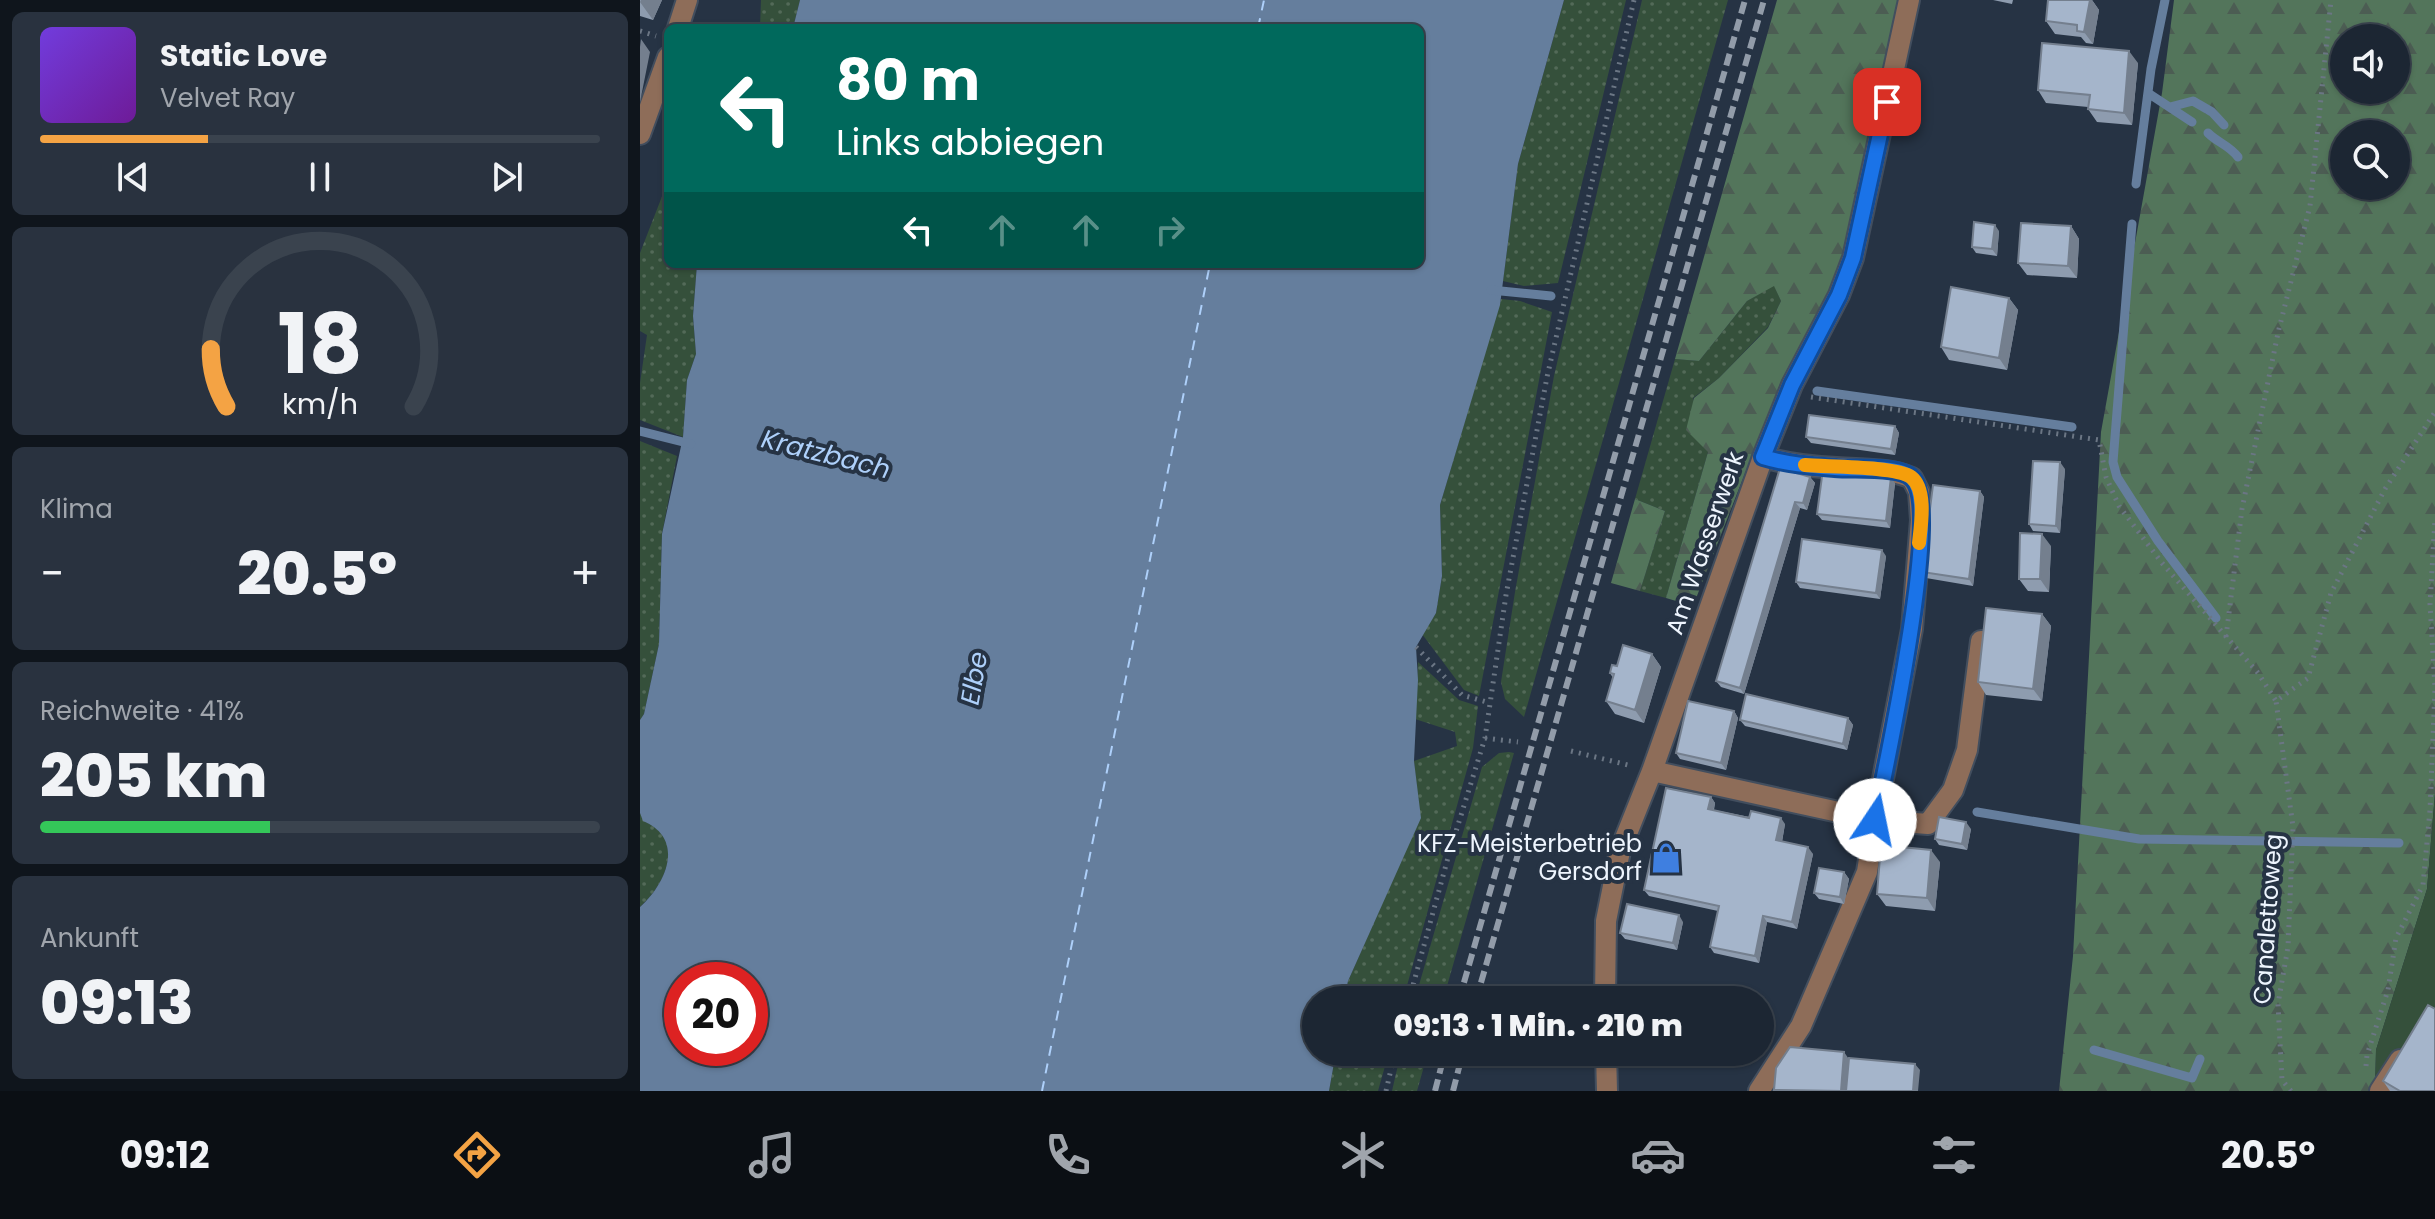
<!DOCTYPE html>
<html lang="de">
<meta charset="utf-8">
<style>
body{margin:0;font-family:Poppins,sans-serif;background:#29323f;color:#f1f3f6;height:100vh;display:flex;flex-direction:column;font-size:30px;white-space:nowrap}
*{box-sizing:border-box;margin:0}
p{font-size:26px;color:#a0a5ac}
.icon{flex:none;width:44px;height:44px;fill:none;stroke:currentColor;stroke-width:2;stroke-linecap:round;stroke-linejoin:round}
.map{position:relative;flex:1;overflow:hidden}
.drawer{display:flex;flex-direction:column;gap:12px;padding:12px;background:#0f151c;width:640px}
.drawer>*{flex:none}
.top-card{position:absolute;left:24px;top:24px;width:760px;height:244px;border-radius:12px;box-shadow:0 2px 6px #0004,0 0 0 2px #3a434e;background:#00695c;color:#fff;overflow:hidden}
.fabs{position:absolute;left:1690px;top:24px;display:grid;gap:16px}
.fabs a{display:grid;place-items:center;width:80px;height:80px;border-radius:50%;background:#1c2633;box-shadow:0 2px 6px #0004,0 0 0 2px #3a434e;font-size:40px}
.speed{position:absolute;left:24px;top:962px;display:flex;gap:16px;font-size:40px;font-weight:700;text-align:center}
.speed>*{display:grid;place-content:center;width:104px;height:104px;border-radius:50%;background:#1c2633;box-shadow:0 2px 6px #0004,0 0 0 2px #3a434e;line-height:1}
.speed .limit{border:12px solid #d22;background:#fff;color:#111}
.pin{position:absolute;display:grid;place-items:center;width:68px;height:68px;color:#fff;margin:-34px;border-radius:16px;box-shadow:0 4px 12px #0006}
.me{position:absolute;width:88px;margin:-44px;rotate:11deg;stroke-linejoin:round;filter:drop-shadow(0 0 6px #0008)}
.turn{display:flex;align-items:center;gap:28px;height:168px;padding:0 40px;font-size:36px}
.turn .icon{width:104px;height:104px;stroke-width:2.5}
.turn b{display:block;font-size:56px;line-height:68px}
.lanes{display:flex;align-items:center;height:76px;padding:0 40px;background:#0003;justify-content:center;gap:40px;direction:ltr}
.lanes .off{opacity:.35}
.big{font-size:60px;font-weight:800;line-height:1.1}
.drawer .widget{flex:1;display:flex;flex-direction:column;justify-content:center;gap:12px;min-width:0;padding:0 28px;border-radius:12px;background:#29323f}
.drawer .dial{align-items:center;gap:0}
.dial svg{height:208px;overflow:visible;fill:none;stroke:#3a434e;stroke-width:7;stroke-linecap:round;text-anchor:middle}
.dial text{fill:#f1f3f6;stroke:none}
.song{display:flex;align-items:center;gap:24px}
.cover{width:96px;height:96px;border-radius:12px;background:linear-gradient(135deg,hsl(260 70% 55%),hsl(280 70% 35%))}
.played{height:8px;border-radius:4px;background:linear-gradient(90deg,#f4a344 30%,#3a434e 30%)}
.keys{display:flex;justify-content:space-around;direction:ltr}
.heat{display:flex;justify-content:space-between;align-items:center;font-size:44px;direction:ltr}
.charge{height:12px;border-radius:6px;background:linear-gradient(90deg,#34c759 41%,#3a434e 0)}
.trip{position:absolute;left:662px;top:986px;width:472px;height:80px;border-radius:40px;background:#1c2633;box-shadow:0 2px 6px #0004,0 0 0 2px #3a434e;font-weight:800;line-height:80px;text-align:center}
.menu{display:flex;height:128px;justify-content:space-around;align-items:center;background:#0b0f14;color:#a0a5ac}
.menu .icon{width:56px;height:56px}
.menu .active{color:#f4a344}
.menu b{font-size:36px;color:#f1f3f6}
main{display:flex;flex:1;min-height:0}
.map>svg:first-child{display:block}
.grass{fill:url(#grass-dots)}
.forest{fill:url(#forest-firs);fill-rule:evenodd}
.green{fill:#35503b}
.water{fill:#657e9d;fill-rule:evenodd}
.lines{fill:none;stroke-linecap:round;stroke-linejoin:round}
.stream{stroke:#657e9d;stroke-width:9}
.ferry{stroke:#aed0fa;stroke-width:2;stroke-dasharray:10 8;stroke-linecap:butt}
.minor-casing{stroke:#424e5e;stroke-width:24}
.path{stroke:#6b7684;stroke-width:5;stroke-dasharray:2 6;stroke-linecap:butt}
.minor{stroke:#8e6d59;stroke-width:20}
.rail{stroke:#929ca9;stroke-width:6;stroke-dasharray:12 6;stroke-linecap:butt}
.wall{fill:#8e9caf}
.shaded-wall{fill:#747f8e}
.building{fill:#a5b5cb;stroke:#747f8e;stroke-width:2}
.route-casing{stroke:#114b97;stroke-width:20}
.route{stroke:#1a73e8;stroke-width:14}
.slow{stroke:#f59e0b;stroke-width:14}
.labels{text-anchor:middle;stroke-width:8;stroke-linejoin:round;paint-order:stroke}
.street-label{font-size:24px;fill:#eef5fe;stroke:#263344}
.poi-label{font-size:24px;fill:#eef5fe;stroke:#263344;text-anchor:end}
.water-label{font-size:26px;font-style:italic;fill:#aed0fa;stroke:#263344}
</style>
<main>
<section class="drawer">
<div class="widget">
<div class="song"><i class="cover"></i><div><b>Static Love</b><p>Velvet Ray</p></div></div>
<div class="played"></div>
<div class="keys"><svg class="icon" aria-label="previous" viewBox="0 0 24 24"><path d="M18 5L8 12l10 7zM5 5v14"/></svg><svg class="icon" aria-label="pause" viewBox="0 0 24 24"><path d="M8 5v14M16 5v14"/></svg><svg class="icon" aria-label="next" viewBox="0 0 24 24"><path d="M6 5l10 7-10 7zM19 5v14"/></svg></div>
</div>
<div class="widget dial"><svg viewBox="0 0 100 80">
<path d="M14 69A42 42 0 1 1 86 69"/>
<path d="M14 69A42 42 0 0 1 8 47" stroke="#f4a344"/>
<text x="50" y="56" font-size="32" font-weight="700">18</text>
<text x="50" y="72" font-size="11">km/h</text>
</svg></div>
<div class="widget"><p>Klima</p>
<div class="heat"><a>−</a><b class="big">20.5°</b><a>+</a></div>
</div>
<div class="widget"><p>Reichweite · 41%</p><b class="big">205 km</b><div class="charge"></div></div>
<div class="widget"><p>Ankunft</p><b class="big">09:13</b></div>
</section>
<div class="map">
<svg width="1795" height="1091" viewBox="0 0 1795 1091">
<defs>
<pattern id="grass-dots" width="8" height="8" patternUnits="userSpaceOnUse" patternTransform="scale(2)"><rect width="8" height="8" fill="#35503b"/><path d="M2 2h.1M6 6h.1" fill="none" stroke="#536a58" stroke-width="1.8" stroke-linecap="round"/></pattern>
<pattern id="forest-firs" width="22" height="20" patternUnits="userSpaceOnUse" patternTransform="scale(2)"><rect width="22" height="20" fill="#53755b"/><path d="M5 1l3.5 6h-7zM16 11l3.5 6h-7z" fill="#4c5d53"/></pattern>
</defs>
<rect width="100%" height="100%" fill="#263344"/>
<path class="grass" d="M121 0H160L153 28H120Z
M924 0H986L918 283 884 286 863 281 878 164Z
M1002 0H1088L884 717 865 699 861 682 875 592 914 376Z
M28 181V264H57L53 316 56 354 47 380 43 437 0 420V383L7 335 0 331V253Z
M1134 285 1141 301 1128 327 1079 378 1053 398 1068 452 1026 598 1000 591 1025 511 995 499 1035 359 1059 361 1107 301Z
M861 299 880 301 912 312 839 696 824 690 782 634 796 613 802 576 800 505Z
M0 441 37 456 22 534 19 644 4 714 0 720Z
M778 662 819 700 838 706 833 748 763 1000H704L708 981 780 818 774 761 817 746 815 732 775 719Z
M869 752 874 753 803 1000H782L783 996 777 992 842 767 859 753Z
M0 813 4 821C46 839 26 884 0 907Z
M696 1052H749L738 1091H689Z
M761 1052H788L777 1091H752Z"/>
<path class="forest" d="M1137 0H1258L1204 253 1188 295 1142 379 1053 606 1026 598 1068 452 1046 430 1054 398 1079 378 1128 328 1141 301 1134 286 1107 301 1059 361 1035 359Z
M1534 0H1795V793L1787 889 1736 1050 1735 1091H1419L1433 956 1461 432 1522 93ZM1704 38H1756V90H1704ZM1704 134H1756V186H1704Z
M995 499 1025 511 1000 591 971 583Z"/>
<path class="green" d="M1795 793V1091H1735L1736 1050 1787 889Z"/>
<path class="water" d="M160 0H924L878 164 860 305 800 505 802 576 796 613 776 647 778 680 774 761 781 818 708 981 704 1000H676V1052H696L689 1091H0V907C26 884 46 839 3 821L0 813V720L4 714 19 644 22 534 43 437 47 380 56 354 53 316 57 264H780V28H153ZM42 980H110V1048H42Z"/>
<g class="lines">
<path class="stream" d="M1508 93 1552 122
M1530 107 1553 101 1572 112 1584 125
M1568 133C1578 143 1589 145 1598 157
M1496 184 1511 69 1525 0
M1492 224 1473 462 1477 477 1518 541 1576 618
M851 290 911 296
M1177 391 1432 427
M0 431 51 444
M1337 812 1499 839 1759 843
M1454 1050 1552 1078 1560 1059"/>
<path class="ferry" d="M618 28 624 0
M402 1091 570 264"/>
<g class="minor-casing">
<path id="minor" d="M38 28 47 0
M0 134 28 57
M1012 771 1235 820 1288 824 1313 790 1327 750 1341 641
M965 1000 966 921 980 851 1012 771 1123 457 1152 385 1199 295 1213 258 1269 0
M966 1052 967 1091
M1119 1091 1161 1026 1227 872 1235 820 1272 629 1281 520 1279 492 1272 478C1248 468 1223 470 1197 468 1172 467 1147 464 1123 457
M1740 1091 1760 1060"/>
</g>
<path class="path" d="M0 31 16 36
M1171 397 1459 440 1466 477 1479 506 1522 563 1618 673 1636 701
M1586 637 1602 509 1638 333 1670 206 1691 0
M776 647 822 695 850 703
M845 738 878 742
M931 751 992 766
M769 1000 809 854 845 738 866 595 907 377 994 0
M1726 1066 1727 1055 1748 990 1756 938 1783 885 1790 810 1795 688 1790 604 1795 519
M746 1091 755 1052
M1651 1091 1642 1080 1638 1004 1648 947 1653 827 1636 701 1668 678 1691 593 1745 489 1795 412"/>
<use href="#minor" class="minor"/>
<path class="rail" d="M819 1000 1105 0
M836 1000 1124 0
M795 1091 805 1052
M813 1091 823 1052"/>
</g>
<path class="wall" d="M0 0H22L13 20 0 16Z
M1353 0H1373L1372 4Z
M1408 0H1452L1459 10 1453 44 1446 43 1441 37 1415 34 1406 21Z
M1498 63 1492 125 1457 122 1448 109V107L1406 103 1398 90Z
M1431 226 1439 239 1437 278 1387 275 1378 263Z
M1359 231 1357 256 1336 253 1332 247Z
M1369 298 1378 310 1367 370 1309 360 1301 347Z
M1255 426 1259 433 1255 455 1171 443 1166 437Z
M1140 468 1170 477 1175 483 1167 510 1160 508 1104 694 1081 687 1076 681Z
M1425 469 1420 533 1393 531 1389 524Z
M1255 483 1250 528 1182 520 1177 514Z
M1340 491 1344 497 1333 586 1286 578 1282 572Z
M1411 546 1409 592 1388 591 1379 579Z
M1246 556 1240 599 1160 588 1156 582Z
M1402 614 1411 626 1402 701 1346 695 1338 682Z
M1012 654 1021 667 1004 723 975 714 966 701 973 678 970 673Z
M1094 711 1098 718 1086 770 1040 759 1036 753Z
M1208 718 1213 725 1207 750 1105 726 1100 720Z
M1071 797 1075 803 1074 810 1145 824 1142 842 1173 854 1157 929 1127 922 1119 963 1074 953 1070 947 1078 911 1009 896 1004 890Z
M1331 829 1327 850 1299 845 1295 839Z
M1300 862 1295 911 1246 906 1237 894Z
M1204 872 1209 879 1204 904 1179 899 1174 893Z
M1043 922 1037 950 985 939 980 933Z
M1743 1081 1795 1091H1750Z"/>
<path class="shaded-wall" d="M1 0H22L13 20 0 2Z
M1450 0H1452L1459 10 1453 44 1444 32Z
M1 39 10 52 0 102V47Z
M1489 51 1498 63 1492 125 1484 113Z
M1355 225 1359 231 1357 256 1352 249Z
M1431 226 1439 239 1437 278 1428 266Z
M1369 298 1378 310 1367 370 1359 358Z
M1255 426 1259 433 1255 455 1251 449Z
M1420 462 1425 469 1420 533 1416 526Z
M1170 477 1175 483 1167 510 1163 503Z
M1251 477 1255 483 1250 528 1246 521Z
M1340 491 1344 497 1333 586 1329 579Z
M1155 502 1160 508 1104 694 1100 688Z
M1402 534 1411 546 1409 592 1400 579Z
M1242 550 1246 556 1240 599 1236 593Z
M1402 614 1411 626 1402 701 1393 689Z
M1012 654 1021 667 1004 723 995 710Z
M1094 711 1098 718 1086 770 1081 763Z
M1208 718 1213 725 1207 750 1203 744Z
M1071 797 1075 803 1072 816 1068 809Z
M1141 818 1145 824 1141 847 1136 840Z
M1326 822 1331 829 1327 850 1322 844Z
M1168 847 1173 854 1157 929 1152 922Z
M1291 850 1300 862 1295 911 1287 898Z
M1204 872 1209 879 1204 904 1200 897Z
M1039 915 1043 922 1037 950 1033 943Z
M1123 916 1127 922 1119 963 1115 956Z
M1204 1052 1213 1065 1211 1091H1201Z
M1275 1064 1280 1070 1278 1091H1273Z"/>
<path class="building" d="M1408 0H1450L1444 32 1437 31V25L1406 21Z
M1402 43 1489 51 1484 113 1448 109 1450 95 1398 90Z
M1334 222 1355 225 1352 249 1332 247Z
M1381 223 1431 226 1428 266 1378 263Z
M1311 287 1369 298 1359 358 1301 347Z
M1169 415 1255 426 1251 449 1166 437Z
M1393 461 1420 462 1416 526 1389 524Z
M1140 468 1170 477 1163 503 1155 502 1100 688 1076 681Z
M1183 469 1251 477 1246 521 1177 514Z
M1293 485 1340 491 1329 579 1282 572Z
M1380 533 1402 534 1400 579H1379Z
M1162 539 1242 550 1236 593 1156 582Z
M1346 608 1402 614 1393 689 1338 682Z
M983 645 1012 654 995 710 966 701 974 674 970 673 972 665 977 666Z
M1106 694 1208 718 1203 744 1100 720Z
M1048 701 1094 711 1081 763 1036 753Z
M1026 788 1071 797 1068 809 1109 818 1111 811 1141 818 1136 840 1168 847 1152 922 1123 916 1115 956 1070 947 1079 906 1004 890Z
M1299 817 1326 822 1322 844 1295 839Z
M1241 845 1291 850 1287 898 1237 894Z
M1179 868 1204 872 1200 897 1174 893Z
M987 904 1039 915 1033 943 980 933Z
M1788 1005 1795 1009V1091H1760L1743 1081Z
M1150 1047 1204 1052 1201 1091 1134 1090 1136 1068Z
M1209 1058 1275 1064 1273 1091H1206Z"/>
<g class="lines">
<g class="route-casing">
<path id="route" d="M1235 820C1245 770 1303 508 1272 478 1259 465 1213 470 1195 468 1170 466 1146 464 1123 457L1152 385 1199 295 1213 258 1247 102"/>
</g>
<use href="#route" class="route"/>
<path class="slow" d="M1165 465C1187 467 1256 466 1271 477 1287 489 1281 525 1279 543"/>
</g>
<defs>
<g id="shop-bare" transform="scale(2.4)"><path d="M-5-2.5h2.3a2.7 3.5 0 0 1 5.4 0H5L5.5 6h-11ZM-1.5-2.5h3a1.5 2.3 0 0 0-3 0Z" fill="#3f7fe0" stroke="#263344" stroke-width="2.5" paint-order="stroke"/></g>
</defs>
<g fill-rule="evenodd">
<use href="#shop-bare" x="1026" y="858"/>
</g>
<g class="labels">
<g class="street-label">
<text transform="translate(1065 543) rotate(-71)" y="8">Am Wasserwerk</text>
<text transform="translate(1628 919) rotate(-86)" y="8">Canalettoweg</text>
</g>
<g class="poi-label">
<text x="1002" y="852">KFZ-Meisterbetrieb<tspan x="1002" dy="28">Gersdorf</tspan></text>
</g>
<g class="water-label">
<text transform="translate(186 454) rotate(14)" y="9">Kratzbach</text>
<text transform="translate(334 678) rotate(-80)" y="9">Elbe</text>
</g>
</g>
</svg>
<div class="fabs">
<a><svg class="icon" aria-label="sound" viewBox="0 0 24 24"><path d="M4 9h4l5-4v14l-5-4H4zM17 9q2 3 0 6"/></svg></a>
<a><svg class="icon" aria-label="search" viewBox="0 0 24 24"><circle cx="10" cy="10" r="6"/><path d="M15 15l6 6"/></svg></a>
</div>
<div class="speed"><div class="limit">20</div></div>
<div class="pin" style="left:1247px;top:102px;background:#d93025"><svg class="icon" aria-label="arrive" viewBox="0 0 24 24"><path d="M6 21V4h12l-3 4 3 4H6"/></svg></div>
<svg class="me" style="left:1235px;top:820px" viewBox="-20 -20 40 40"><circle r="19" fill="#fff"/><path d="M0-13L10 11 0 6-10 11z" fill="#1a73e8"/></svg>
<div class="trip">09:13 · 1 Min. · 210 m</div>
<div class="top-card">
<div class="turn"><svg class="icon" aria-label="left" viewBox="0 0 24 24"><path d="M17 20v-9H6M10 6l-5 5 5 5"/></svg><div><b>80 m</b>Links abbiegen</div></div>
<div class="lanes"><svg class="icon" aria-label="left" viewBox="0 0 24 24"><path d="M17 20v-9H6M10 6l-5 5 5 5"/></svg><svg class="icon off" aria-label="ahead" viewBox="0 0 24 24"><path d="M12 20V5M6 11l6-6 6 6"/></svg><svg class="icon off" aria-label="ahead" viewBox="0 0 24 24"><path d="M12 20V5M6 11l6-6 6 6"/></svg><svg class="icon off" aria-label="right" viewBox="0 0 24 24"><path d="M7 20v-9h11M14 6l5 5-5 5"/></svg></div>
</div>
</div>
</main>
<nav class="menu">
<b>09:12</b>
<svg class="icon active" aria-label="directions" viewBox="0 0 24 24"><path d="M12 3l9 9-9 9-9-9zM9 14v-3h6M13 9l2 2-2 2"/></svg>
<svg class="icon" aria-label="music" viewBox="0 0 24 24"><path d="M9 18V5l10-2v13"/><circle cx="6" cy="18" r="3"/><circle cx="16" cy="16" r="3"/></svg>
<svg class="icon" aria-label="phone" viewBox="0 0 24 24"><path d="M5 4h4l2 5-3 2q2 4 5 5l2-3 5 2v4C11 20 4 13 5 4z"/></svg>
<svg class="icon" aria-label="climate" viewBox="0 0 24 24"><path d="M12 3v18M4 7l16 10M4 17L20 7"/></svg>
<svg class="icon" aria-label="car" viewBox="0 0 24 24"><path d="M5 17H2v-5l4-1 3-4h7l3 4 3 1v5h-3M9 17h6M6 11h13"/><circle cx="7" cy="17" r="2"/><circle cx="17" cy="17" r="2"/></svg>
<svg class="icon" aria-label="filters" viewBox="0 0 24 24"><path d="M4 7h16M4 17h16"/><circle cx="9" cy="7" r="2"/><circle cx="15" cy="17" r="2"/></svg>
<b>20.5°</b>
</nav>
